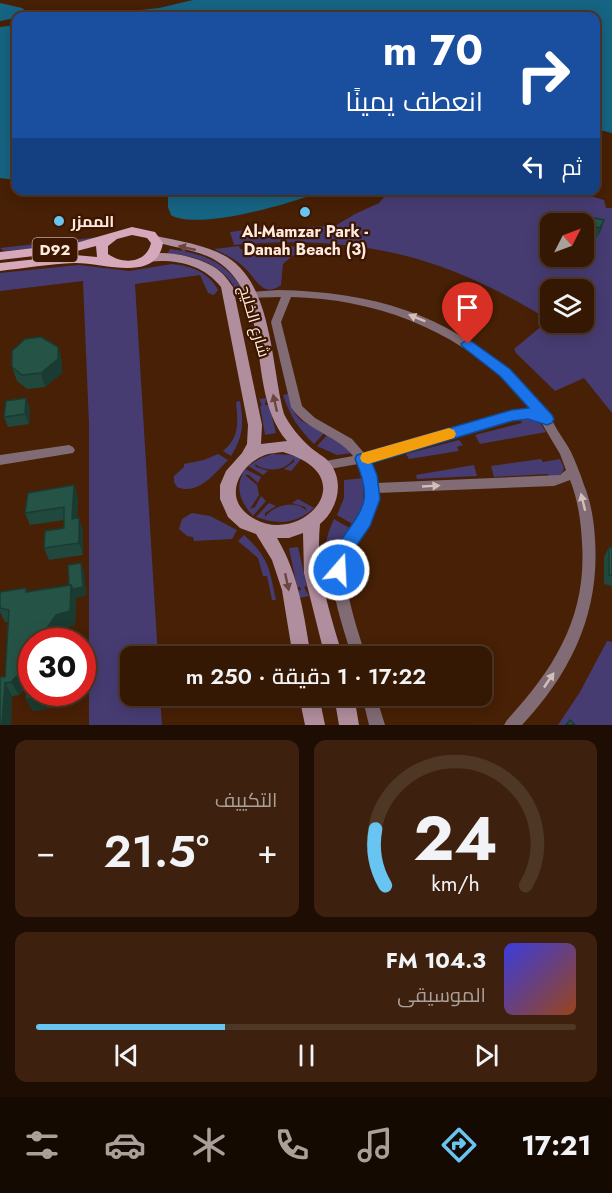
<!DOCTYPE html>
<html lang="ar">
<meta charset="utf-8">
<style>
body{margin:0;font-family:Jost,Cairo,sans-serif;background:#3d210e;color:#f1f3f6;direction:rtl;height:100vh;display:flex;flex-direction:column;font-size:22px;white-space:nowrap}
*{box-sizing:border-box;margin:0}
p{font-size:20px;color:#aaa09a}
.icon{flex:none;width:33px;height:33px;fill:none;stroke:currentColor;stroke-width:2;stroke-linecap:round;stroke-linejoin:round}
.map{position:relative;height:725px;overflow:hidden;direction:ltr}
.side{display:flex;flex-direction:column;gap:15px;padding:15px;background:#1d0d02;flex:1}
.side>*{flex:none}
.hud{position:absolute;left:12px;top:12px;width:588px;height:183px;border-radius:12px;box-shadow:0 3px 15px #0003,0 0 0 2px #4f3726;direction:rtl;background:#1a4fa0;color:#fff;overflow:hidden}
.needle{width:39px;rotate:48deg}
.buttons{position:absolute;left:540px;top:213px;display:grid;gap:12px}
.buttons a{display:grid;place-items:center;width:54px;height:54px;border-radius:12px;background:#351804;box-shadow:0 3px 15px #0003,0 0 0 2px #4f3726;font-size:30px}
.speed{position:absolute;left:18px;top:628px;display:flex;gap:12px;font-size:30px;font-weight:700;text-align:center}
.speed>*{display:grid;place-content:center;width:78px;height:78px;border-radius:50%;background:#351804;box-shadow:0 3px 15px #0003,0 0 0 2px #4f3726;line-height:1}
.speed .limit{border:9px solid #d22;background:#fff;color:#111}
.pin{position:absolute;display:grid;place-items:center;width:51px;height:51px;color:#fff;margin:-62px -26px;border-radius:50% 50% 50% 0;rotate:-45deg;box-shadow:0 0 6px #0007}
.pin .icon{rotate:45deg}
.me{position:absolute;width:66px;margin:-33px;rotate:19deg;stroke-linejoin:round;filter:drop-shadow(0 0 4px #0008)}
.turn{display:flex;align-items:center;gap:21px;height:126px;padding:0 18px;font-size:27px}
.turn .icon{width:78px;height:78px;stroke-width:2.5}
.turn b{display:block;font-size:42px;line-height:51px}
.then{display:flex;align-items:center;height:57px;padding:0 18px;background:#0003;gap:12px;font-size:22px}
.big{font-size:45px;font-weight:600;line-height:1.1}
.side .tile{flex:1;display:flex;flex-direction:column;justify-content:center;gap:9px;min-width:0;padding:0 21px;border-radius:12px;background:#3d210e}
.side .dial{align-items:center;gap:0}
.dial svg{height:156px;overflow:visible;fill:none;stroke:#4f3726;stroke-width:7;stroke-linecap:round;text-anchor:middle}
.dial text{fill:#f1f3f6;stroke:none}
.song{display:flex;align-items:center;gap:18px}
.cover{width:72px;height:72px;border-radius:9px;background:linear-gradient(135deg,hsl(240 70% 55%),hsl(20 70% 35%))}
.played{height:6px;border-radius:3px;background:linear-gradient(90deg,#68c4f0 35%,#4f3726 35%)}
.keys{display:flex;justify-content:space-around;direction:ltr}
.heat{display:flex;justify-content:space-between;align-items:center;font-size:33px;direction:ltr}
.side .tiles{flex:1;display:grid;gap:15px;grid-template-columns:1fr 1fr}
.tile:last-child{grid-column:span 2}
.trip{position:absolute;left:120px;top:646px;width:372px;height:60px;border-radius:12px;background:#351804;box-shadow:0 3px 15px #0003,0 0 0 2px #4f3726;font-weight:600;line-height:60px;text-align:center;direction:rtl}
.tabs{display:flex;height:96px;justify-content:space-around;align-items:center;background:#150a02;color:#aaa09a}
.tabs .icon{width:42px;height:42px}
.tabs .active{color:#68c4f0}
.tabs b{font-size:27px;color:#f1f3f6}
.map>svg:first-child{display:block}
.green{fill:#473c72;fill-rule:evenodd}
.water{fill:#166483}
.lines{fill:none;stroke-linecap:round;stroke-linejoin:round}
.minor{fill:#816b74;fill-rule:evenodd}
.secondary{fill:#b18e9d;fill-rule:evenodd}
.primary{fill:#d6a8bc;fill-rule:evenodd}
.wall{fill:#20483c}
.shaded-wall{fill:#1a3b31}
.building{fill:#255446;stroke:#1a3b31;stroke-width:1.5}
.oneway{fill:#6b463f}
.oneway2{fill:#d3beb9}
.route{fill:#1a73e8;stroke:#114b97;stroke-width:1.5}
.slow{fill:#f59e0b}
.poi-dot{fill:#68c4f0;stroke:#3c1600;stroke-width:2}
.labels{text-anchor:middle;stroke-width:4.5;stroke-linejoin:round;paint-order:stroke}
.shield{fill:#3c1600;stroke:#c4aa9b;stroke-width:1.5}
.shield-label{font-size:15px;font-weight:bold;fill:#ffeade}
.poi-label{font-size:16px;font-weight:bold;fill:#ffeade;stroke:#3c1600;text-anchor:start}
.street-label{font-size:16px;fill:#ffeade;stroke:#3c1600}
</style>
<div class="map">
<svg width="612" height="725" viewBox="0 0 612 725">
<rect width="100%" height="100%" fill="#472005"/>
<path class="green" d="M544 190H570L604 200 606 208H612V413L584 378 555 391 516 353 514 349 549 320C444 255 357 234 234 245L230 232 262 228 335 226 355 214 379 203 384 197 395 193 403 195 408 191ZM550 224H584V256H550ZM550 290H584V322H550Z
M99 237 68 245 4 251 0 248Z
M239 246 240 249 304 246 308 250 306 252 292 256 283 264 281 285C263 299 255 277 244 267 235 259 225 254 214 249Z
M170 249C201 253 226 261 242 289L236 290C223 264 195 256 168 253Z
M172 264C191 266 209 272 218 290L214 295 208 293 200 275 135 284 158 657H130V696H160L162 725H89V424L83 281 0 291V273L79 265 129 271Z
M288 394C295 421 300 422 326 431L314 444C298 428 290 416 283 395Z
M266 398 265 405H269L276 433 265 435 260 406 262 405 259 399Z
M240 401C244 424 243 437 231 456L223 451C240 437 238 422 236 402Z
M525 417 540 423 546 432 480 444 475 435 522 423 519 418Z
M329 433 352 453 337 455 317 446Z
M459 440 463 445 457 447 459 451 409 459 406 454Z
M218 454 228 460C215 473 198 496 177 487L174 482V476L184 467V464L204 460Z
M272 454 290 455 302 458 291 471 284 469 294 462V458C286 471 267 473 255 464L256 467 268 471 263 475 248 466 261 458Z
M541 459 543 462 560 459 564 468C562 476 557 476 550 477L548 474 494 477 491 466Z
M474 465 477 476 417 479 416 475Z
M245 469 261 477 258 483 249 475H245L257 485 259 495 250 509 255 507 261 496 266 501 253 516C240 501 234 487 245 469Z
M364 478 363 506 354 525 337 515 344 498V480Z
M298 499 314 508C296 524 279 525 256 517L269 503 276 506 265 513V517C274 505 295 499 307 511L305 507 292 503Z
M192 513 210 516 237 530 232 539 194 541 193 537 187 536 179 529 182 519Z
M334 519 351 529C335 548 330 562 335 587L328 588C322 563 323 542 334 519Z
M244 535C269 558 269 567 276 600H272L267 576H263L258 558 238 541Z
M298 547 307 586 304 587 309 596 299 598 298 591 301 590 300 587H297L289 548Z
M607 641 612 642V725H558L580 692Z"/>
<path class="water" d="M193 0H612V133L596 129V16H86L159 8Z
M0 3 22 8 31 15 0 21Z
M16 25V180L0 178V27Z
M168 191V190L322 191C294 203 197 231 171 215L168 207Z"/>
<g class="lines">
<path class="minor" d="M278 290C392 292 477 325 548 415L551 416C554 428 565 440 571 452 576 463 580 473 584 485 591 502 594 521 595 539 600 612 572 672 522 725H504L507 720C555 668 587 616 582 543 581 522 578 500 570 480L554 486 377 493C377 509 371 523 361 536 357 543 351 549 348 556 339 579 359 633 366 657H352C344 629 329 591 333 562 335 549 344 540 352 530 366 510 368 487 358 464L324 470 320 468 318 465 320 462 353 456C336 434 306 431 291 407L271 322 281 297 250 298 245 295 250 292ZM291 297C384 299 474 336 532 411H512L365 454 352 439 315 418 302 406 281 322ZM528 418 541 422 560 454 566 470 560 475 376 483 369 462 512 419Z
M69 445 73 447 75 450 73 453 0 465V455Z
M362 696H376L385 725H369Z"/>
<path class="secondary" d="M156 236C179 241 206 245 227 257 273 285 271 367 284 414 290 426 300 438 310 447 315 452 324 456 329 462 345 481 338 509 320 524 315 571 330 613 343 657H325L304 573 303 533 289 538H277C299 575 304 615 311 657H293L282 590 272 560 256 534 240 528 228 517 220 499V485L226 471 242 453 247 444 248 425 221 287C206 268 185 261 161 261 154 261 149 263 143 258 157 246 203 258 217 269 224 274 228 280 233 287L262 425 261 444 287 441C245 392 274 304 221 264 203 250 174 248 152 241V237ZM283 452C371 478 294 554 246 513 224 494 241 464 265 455 270 453 277 453 283 452Z
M299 696H319L325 725H305Z
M334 696H354L359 725H339Z"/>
<path class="primary" d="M132 227 155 232 163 243C156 284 102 262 74 263 50 264 24 268 0 271V263L75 255 97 257 96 246 77 251 0 260V252L76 243ZM132 235 147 238 151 243C147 263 123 265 108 254V246L117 239Z"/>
</g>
<path class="wall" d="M604 220 601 230 597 237 588 235 591 225Z
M58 347 62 361V373L45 387 27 389 17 381 12 367Z
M26 398 30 408 29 424 8 427 4 417Z
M74 485 78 498 77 519 83 530V555L49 560 44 548 64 528V520L30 525 25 513Z
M609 547 612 548V586L604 584V557Z
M84 572 86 595 76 598 75 625 62 629 54 642H32L56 707 33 711 26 699V688L19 695 12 696 11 725H0V677H5L8 622H5L0 612V592H28L69 585Z"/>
<path class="shaded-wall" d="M604 220 601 230 597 237 600 228Z
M58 347 62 361V373L45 387 41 373Z
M26 398 30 408 29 424 25 414Z
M74 485 78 498 76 531 72 519Z
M79 518 83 530V555L79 543Z
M81 563 84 572 86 595 76 598 75 625 62 629 54 642H48L47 628 71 585Z
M26 667 32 682 19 695 11 682Z
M5 683 12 696 11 725H3L2 724Z
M49 693H56V707L33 711 26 699Z"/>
<path class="building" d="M595 218 604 220 600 228 591 225Z
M41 337 58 347V359L41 373 22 375 12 367V351L25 339Z
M26 398 25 414 4 417 6 401Z
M74 485 72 519 79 518V543L44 548 45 531 64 528V507L25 513 28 493Z
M609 547 612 548V576L609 575Z
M81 563 83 587 73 589 71 585H69L68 565Z
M71 585 70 611 56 615 47 628 52 638 48 642H32V693H49V694L26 699V667L11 682 5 683 2 724H0V677H5L9 610 0 608V592L26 588V592Z
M570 720 575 725H566Z"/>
<defs><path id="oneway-solid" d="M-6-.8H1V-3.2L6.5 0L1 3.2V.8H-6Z" transform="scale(1.5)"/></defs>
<g class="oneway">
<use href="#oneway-solid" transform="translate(187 248) rotate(-167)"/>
<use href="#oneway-solid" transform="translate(275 403) rotate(-103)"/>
<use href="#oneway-solid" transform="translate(287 582) rotate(78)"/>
</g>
<g class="oneway2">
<use href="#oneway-solid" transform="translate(417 318) rotate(-158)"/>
<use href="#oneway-solid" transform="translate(431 486) rotate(-3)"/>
<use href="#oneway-solid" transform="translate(583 502) rotate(-104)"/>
<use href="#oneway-solid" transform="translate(549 680) rotate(-56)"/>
</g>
<path class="route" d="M468 339 510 369 552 415 554 419 552 423 547 425 528 419 512 421 372 463 377 475 380 499 370 526 352 552 345 576 339 578 333 576C322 551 360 524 364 500 366 486 360 471 355 459L357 455 512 410 529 408 500 376 463 347 461 344Z"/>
<path class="slow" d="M449 428 454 430 456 434 454 438 368 464 362 462 360 458 362 453Z"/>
<g class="poi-dot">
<circle cx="305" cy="212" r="6"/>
<circle cx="59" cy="221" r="6"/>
</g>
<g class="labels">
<rect class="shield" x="32.5" y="238" width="45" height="24" rx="4.5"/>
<g class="shield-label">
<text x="55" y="255">D92</text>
</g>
<g class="poi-label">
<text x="71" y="227">الممزر</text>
<text x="305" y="237" text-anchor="middle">Al-Mamzar Park -<tspan x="305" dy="18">Danah Beach (3)</tspan></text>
</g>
<g class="street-label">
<text transform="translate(255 321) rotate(74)" y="6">شارع الخليج</text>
</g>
</g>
</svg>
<div class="buttons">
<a><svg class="needle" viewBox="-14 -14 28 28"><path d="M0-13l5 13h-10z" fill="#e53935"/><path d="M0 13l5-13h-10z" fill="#aaa09a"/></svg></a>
<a><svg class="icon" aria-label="layers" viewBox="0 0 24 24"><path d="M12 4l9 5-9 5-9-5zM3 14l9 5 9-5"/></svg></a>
</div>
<div class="speed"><div class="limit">30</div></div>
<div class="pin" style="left:468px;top:344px;background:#d93025"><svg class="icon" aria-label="arrive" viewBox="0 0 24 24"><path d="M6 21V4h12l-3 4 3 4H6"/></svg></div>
<svg class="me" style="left:339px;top:570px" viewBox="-20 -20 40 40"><circle r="17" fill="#1a73e8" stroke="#fff" stroke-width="3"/><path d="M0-11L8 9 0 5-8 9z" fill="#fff"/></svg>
<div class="trip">17:22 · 1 دقيقة · 250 m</div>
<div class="hud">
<div class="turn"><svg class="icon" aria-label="right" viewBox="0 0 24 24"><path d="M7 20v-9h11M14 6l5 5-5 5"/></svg><div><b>70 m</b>انعطف يمينًا</div></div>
<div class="then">ثم<svg class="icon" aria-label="left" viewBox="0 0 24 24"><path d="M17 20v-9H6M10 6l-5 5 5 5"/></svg></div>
</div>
</div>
<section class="side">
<div class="tiles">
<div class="tile dial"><svg viewBox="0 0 100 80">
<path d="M14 69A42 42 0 1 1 86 69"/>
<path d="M14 69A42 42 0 0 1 9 40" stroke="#68c4f0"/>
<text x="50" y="56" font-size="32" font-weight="700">24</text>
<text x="50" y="72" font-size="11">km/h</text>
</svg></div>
<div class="tile"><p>التكييف</p>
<div class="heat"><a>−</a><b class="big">21.5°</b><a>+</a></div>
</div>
<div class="tile">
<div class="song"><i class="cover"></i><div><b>104.3 FM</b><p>الموسيقى</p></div></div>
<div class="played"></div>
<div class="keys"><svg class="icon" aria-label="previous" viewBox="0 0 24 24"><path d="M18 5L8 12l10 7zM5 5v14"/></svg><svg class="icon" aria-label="pause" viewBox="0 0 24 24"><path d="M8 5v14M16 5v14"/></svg><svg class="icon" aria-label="next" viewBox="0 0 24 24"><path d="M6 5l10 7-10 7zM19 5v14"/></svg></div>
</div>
</div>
</section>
<nav class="tabs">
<b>17:21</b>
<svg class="icon active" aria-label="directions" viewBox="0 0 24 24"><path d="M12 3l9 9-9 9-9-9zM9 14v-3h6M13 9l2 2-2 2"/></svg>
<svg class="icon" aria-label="music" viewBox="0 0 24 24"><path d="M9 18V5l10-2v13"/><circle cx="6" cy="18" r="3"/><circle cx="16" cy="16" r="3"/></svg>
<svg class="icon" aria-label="phone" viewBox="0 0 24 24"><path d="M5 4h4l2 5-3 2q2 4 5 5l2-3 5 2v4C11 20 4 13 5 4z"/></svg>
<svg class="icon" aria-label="climate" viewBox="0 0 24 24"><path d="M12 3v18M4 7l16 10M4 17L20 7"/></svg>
<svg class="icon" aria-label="car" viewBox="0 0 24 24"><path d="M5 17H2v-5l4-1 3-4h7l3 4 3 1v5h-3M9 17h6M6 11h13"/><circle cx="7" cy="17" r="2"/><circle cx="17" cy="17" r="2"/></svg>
<svg class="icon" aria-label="filters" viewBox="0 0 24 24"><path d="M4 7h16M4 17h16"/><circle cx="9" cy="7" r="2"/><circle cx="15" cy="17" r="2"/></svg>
</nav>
